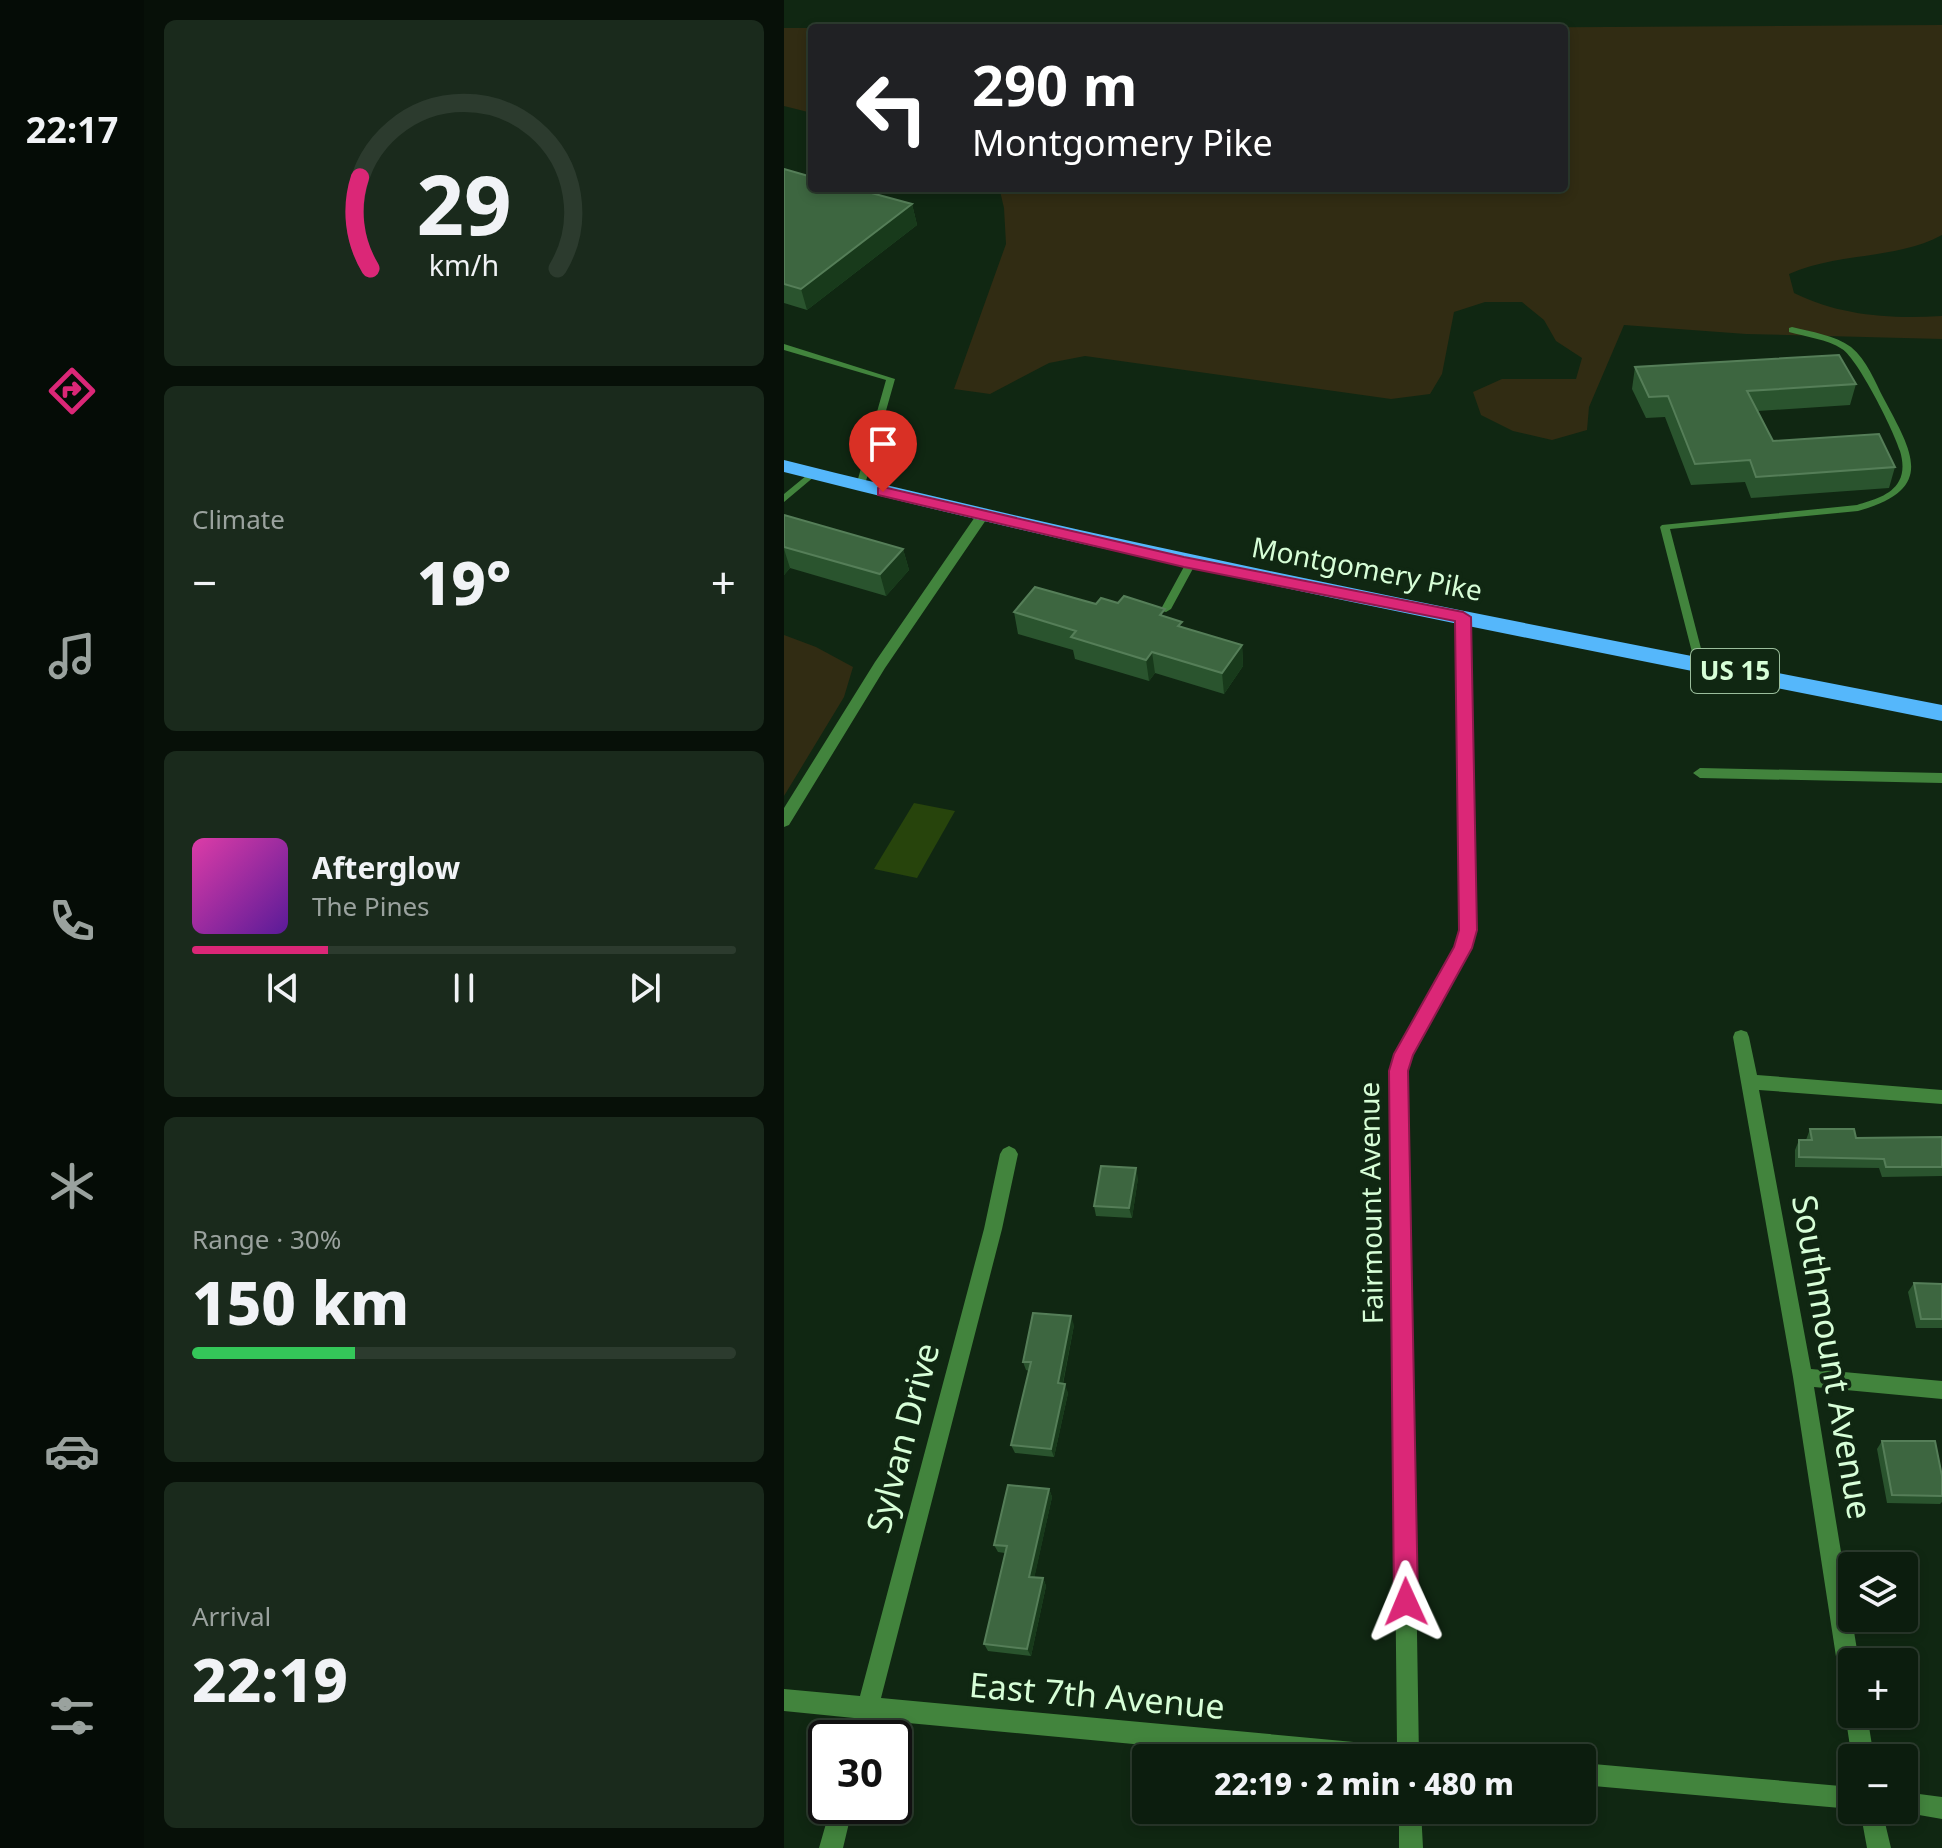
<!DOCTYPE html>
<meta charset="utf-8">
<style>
body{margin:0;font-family:"Noto Sans",sans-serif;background:#1a2a1c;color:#f1f3f6;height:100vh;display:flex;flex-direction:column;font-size:30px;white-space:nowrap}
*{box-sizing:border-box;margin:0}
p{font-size:26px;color:#9aa29e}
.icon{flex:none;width:44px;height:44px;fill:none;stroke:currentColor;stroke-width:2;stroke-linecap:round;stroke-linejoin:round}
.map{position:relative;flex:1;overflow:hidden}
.details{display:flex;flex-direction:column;gap:20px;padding:20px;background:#071008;width:640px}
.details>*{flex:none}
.banner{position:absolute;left:24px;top:24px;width:760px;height:168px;border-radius:8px;box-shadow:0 4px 12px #0003,0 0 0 2px #2c3b2e;background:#202124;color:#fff;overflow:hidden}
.tools{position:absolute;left:1054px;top:1552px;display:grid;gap:16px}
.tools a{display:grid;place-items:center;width:80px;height:80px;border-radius:8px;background:#0c1d0e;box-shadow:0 4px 12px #0003,0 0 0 2px #2c3b2e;font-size:40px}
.speed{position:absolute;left:24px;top:1720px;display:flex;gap:16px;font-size:40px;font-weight:700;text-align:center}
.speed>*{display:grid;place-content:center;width:104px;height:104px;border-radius:50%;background:#0c1d0e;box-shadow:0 4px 12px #0003,0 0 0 2px #2c3b2e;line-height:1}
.speed .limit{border:4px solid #111;border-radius:12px;background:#fff;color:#111}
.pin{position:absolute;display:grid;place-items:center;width:68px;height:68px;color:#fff;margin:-82px -34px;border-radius:50% 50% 50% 0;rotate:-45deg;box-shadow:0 0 8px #0007}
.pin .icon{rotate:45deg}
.me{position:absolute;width:88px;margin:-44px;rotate:359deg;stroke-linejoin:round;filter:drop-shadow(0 0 6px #0008)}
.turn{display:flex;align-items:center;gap:28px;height:168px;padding:0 32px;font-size:36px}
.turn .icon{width:104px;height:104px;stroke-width:2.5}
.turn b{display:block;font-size:56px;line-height:68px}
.big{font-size:60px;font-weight:800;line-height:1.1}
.details .widget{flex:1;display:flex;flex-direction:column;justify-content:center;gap:12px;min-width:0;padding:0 28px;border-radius:12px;background:#1a2a1c}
.details .dial{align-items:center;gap:0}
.dial svg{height:208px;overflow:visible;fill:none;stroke:#2c3b2e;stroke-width:7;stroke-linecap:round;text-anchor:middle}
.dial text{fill:#f1f3f6;stroke:none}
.song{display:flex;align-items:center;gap:24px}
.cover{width:96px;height:96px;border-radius:12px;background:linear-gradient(135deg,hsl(320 70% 55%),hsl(270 70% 35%))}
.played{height:8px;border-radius:4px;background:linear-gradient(90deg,#db2777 25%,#2c3b2e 25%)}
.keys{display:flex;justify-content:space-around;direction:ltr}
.heat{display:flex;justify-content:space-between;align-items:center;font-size:44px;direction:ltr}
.charge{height:12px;border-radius:6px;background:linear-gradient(90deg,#34c759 30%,#2c3b2e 0)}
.trip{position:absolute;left:348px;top:1744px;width:464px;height:80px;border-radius:8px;background:#0c1d0e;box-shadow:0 4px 12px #0003,0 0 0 2px #2c3b2e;font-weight:800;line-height:80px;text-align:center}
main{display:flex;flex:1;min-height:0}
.tab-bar{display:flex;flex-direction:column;width:144px;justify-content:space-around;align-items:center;background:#050c06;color:#9aa29e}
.tab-bar .icon{width:56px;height:56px}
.tab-bar .active{color:#db2777}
.tab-bar b{font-size:36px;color:#f1f3f6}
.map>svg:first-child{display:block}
.green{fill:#312c13}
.water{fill:#27440c}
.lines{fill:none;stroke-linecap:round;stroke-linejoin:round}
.lane{fill:#42843d;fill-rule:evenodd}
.street{fill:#42843d;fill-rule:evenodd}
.highway{fill:#55b7fb;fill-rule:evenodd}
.wall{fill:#2a542e}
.shaded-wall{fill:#183a1b}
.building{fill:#3d6640;stroke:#557e58;stroke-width:2}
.route{fill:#db2777;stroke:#8e194d;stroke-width:2}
.labels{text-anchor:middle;stroke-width:8;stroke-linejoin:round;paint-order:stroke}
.shield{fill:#102712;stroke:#9bbe9c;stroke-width:2}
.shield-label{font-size:26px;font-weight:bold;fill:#d7fed7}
.street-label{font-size:28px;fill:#d7fed7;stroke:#102712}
.near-street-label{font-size:34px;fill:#d7fed7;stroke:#102712}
</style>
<main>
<nav class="tab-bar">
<b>22:17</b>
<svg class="icon active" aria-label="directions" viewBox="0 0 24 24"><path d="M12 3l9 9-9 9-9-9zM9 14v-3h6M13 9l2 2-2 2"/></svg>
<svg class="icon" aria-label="music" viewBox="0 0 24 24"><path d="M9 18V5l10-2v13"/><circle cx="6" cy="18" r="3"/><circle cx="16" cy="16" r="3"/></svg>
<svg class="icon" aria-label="phone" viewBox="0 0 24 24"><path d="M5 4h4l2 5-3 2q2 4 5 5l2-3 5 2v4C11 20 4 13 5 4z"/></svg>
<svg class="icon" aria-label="climate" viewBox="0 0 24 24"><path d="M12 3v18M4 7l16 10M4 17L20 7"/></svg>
<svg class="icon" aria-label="car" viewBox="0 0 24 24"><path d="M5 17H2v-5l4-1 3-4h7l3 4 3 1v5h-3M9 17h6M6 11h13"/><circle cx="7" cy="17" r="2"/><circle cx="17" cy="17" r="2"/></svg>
<svg class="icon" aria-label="filters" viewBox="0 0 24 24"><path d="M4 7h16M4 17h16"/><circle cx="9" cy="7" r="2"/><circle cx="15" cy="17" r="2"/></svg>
</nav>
<section class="details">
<div class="widget dial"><svg viewBox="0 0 100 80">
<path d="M14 69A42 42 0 1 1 86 69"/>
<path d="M14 69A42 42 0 0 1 10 34" stroke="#db2777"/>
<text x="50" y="56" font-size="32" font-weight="700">29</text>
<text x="50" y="72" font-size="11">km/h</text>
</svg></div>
<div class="widget"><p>Climate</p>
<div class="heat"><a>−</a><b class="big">19°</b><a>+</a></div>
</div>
<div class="widget">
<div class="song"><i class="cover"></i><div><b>Afterglow</b><p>The Pines</p></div></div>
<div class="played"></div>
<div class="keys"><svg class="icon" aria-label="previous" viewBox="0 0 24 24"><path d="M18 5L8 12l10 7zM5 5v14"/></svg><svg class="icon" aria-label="pause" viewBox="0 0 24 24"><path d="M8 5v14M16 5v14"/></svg><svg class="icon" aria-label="next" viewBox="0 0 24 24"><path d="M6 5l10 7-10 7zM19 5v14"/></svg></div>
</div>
<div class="widget"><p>Range · 30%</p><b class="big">150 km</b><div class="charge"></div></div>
<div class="widget"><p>Arrival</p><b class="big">22:19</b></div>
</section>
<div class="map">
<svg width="1158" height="1848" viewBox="0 0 1158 1848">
<rect width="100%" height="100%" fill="#102712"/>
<path class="green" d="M1158 25V235C1112 260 1054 252 1005 274L1010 293C1057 316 1106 319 1158 316V339L962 334 840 325 805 407 803 430 768 440 729 431 697 415 689 392 718 379H792L798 358 772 341 760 320 738 302H701L670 312 658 374 646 394 607 399 301 356 265 363 206 394 170 389 222 244 220 208 216 191 211 188H780V28H644Z
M0 28H29L28 113 0 106Z
M0 635 32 647 69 667 60 697 0 796Z"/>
<path class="water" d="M130 803 171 811 133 878 90 869Z"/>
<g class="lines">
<path class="lane" d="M1008 327C1027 332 1051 335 1067 347 1083 360 1091 382 1100 399 1130 455 1151 489 1074 511L886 529 921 664 916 668 911 664 876 527 878 525 1073 505C1088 500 1107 496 1115 481 1120 472 1119 461 1116 451 1110 431 1074 359 1058 349 1043 339 1022 337 1005 332V328Z
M0 344 111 379 80 488H74L72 486 102 380 0 350Z
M28 471 31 472V476L0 502V494Z
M407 560 412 563 387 609 382 612 378 611 377 609 402 563Z"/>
<path class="street" d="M198 513 204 517 101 668 5 825 0 827V808L91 662 193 514Z
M679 612 686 617 692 930 687 948 627 1055 624 1071 635 1758H500L92 1720 87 1738H65L70 1718 0 1711V1689L76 1696 200 1229 216 1154 219 1149 225 1146 231 1149 234 1154 218 1229 97 1698 613 1746 606 1071 610 1054 671 947 676 930 672 617Z
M916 768 1158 773V783L916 778 909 773Z
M957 1030 963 1032 965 1037 973 1075 1158 1090V1104L975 1090 1027 1369 1158 1381V1399L1030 1387 1075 1662H1068V1700L1060 1697 1057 1689 1009 1377 949 1037 951 1032Z
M1068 1705V1714H1083L1090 1758 1068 1759 1061 1714 1064 1706Z
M798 1763 1068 1787V1809L798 1785Z
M1120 1792 1158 1797V1819L1112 1811 1120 1810Z
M47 1806H69L59 1848H35Z
M615 1810H637L639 1848H615Z
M1076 1810H1098L1107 1848H1083Z"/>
<path class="highway" d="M0 460C383 556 771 629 1158 705V721C771 643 383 570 0 472Z"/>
</g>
<path class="wall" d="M0 169 128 204 133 225 23 310 0 303Z
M851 367 1072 384 1066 405 974 411 989 441 1111 467 1105 488 967 498 961 482 907 485 881 417 862 418 848 389Z
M0 515 119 549 125 570 102 596 6 568 0 575Z
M230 612 382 617 398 627 458 645 459 666 440 694 371 673 365 681 291 659 289 650 234 634Z
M1026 1129 1072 1138 1158 1137V1176L1098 1177 1095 1168 1011 1167V1150L1015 1140H1022Z
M354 1178 348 1218 312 1216 310 1206Z
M1130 1283 1158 1284V1328H1132L1124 1292Z
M290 1325 279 1384 284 1393 270 1457 231 1453 227 1445 245 1371 242 1370 239 1362Z
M1098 1441 1158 1476V1502L1156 1504 1103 1503 1093 1449Z
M265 1489 268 1497 250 1578H259L262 1586 247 1656 204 1651 200 1644 221 1553 214 1552 210 1545Z"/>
<path class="shaded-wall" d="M128 204 133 225 23 310 17 289Z
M0 549 6 568 0 575Z
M119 549 125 570 102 596 96 574Z
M458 645 459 666 440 694 438 673Z
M368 652 371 673 365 681 362 660Z
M352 1168 354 1178 348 1218 345 1208Z
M287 1316 290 1325 277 1392 274 1383Z
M281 1384 284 1393 270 1457 267 1449Z
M265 1489 268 1497 249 1584 245 1577Z
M259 1578 262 1586 247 1656 243 1649Z"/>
<path class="building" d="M0 169 28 177V188H69L128 204 17 289 0 284Z
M1055 355 1072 384 963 391 989 441 1095 434 1111 467 972 477 966 460 911 464 884 396 865 397 851 367Z
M0 515 119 549 96 574 0 547Z
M251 587 312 604 317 598 334 603 340 596 381 609 376 615 398 622 394 626 458 645 438 673 368 652 362 660 287 637 292 631 230 612Z
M1026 1129H1070L1072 1138 1158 1137V1167H1102L1100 1159 1015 1157V1140H1028Z
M317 1166 352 1168 345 1208 310 1206Z
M1130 1283 1158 1284V1319H1137Z
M249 1313 287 1316 274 1383 281 1384 267 1449 227 1445 247 1362H239Z
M1098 1441H1151L1158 1476V1496L1108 1495Z
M224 1485 265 1489 245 1577 259 1578 243 1649 200 1644 223 1546 210 1545Z"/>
<path class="route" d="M99 487 400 557 679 612 687 617 693 930 688 948 629 1055 624 1071 634 1602 631 1610 622 1614 613 1610 610 1602 605 1071 610 1054 670 947 675 930 671 621 400 567 94 495V488Z"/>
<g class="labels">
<rect class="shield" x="907" y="649" width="88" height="44" rx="6"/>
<g class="shield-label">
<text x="951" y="680">US 15</text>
</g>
<g class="street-label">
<text transform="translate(583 569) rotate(11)" y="10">Montgomery Pike</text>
<text transform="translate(587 1203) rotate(-91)" y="10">Fairmount Avenue</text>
</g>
<g class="near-street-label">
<text transform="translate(1048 1357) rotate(80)" y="12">Southmount Avenue</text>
<text transform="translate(119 1438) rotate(-75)" y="12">Sylvan Drive</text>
<text transform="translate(313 1696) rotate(5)" y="12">East 7th Avenue</text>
</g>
</g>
</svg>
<div class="tools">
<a><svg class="icon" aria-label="layers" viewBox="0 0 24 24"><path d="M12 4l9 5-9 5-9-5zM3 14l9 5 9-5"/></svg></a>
<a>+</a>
<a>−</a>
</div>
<div class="speed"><div class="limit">30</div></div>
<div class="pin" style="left:99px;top:492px;background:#d93025"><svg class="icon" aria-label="arrive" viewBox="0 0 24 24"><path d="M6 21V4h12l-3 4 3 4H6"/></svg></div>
<svg class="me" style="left:622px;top:1602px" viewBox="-20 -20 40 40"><path d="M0-17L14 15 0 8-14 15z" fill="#db2777" stroke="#fff" stroke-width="4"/></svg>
<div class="trip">22:19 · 2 min · 480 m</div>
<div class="banner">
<div class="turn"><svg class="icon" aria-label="left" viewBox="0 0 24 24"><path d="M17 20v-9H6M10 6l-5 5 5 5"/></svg><div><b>290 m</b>Montgomery Pike</div></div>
</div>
</div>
</main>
